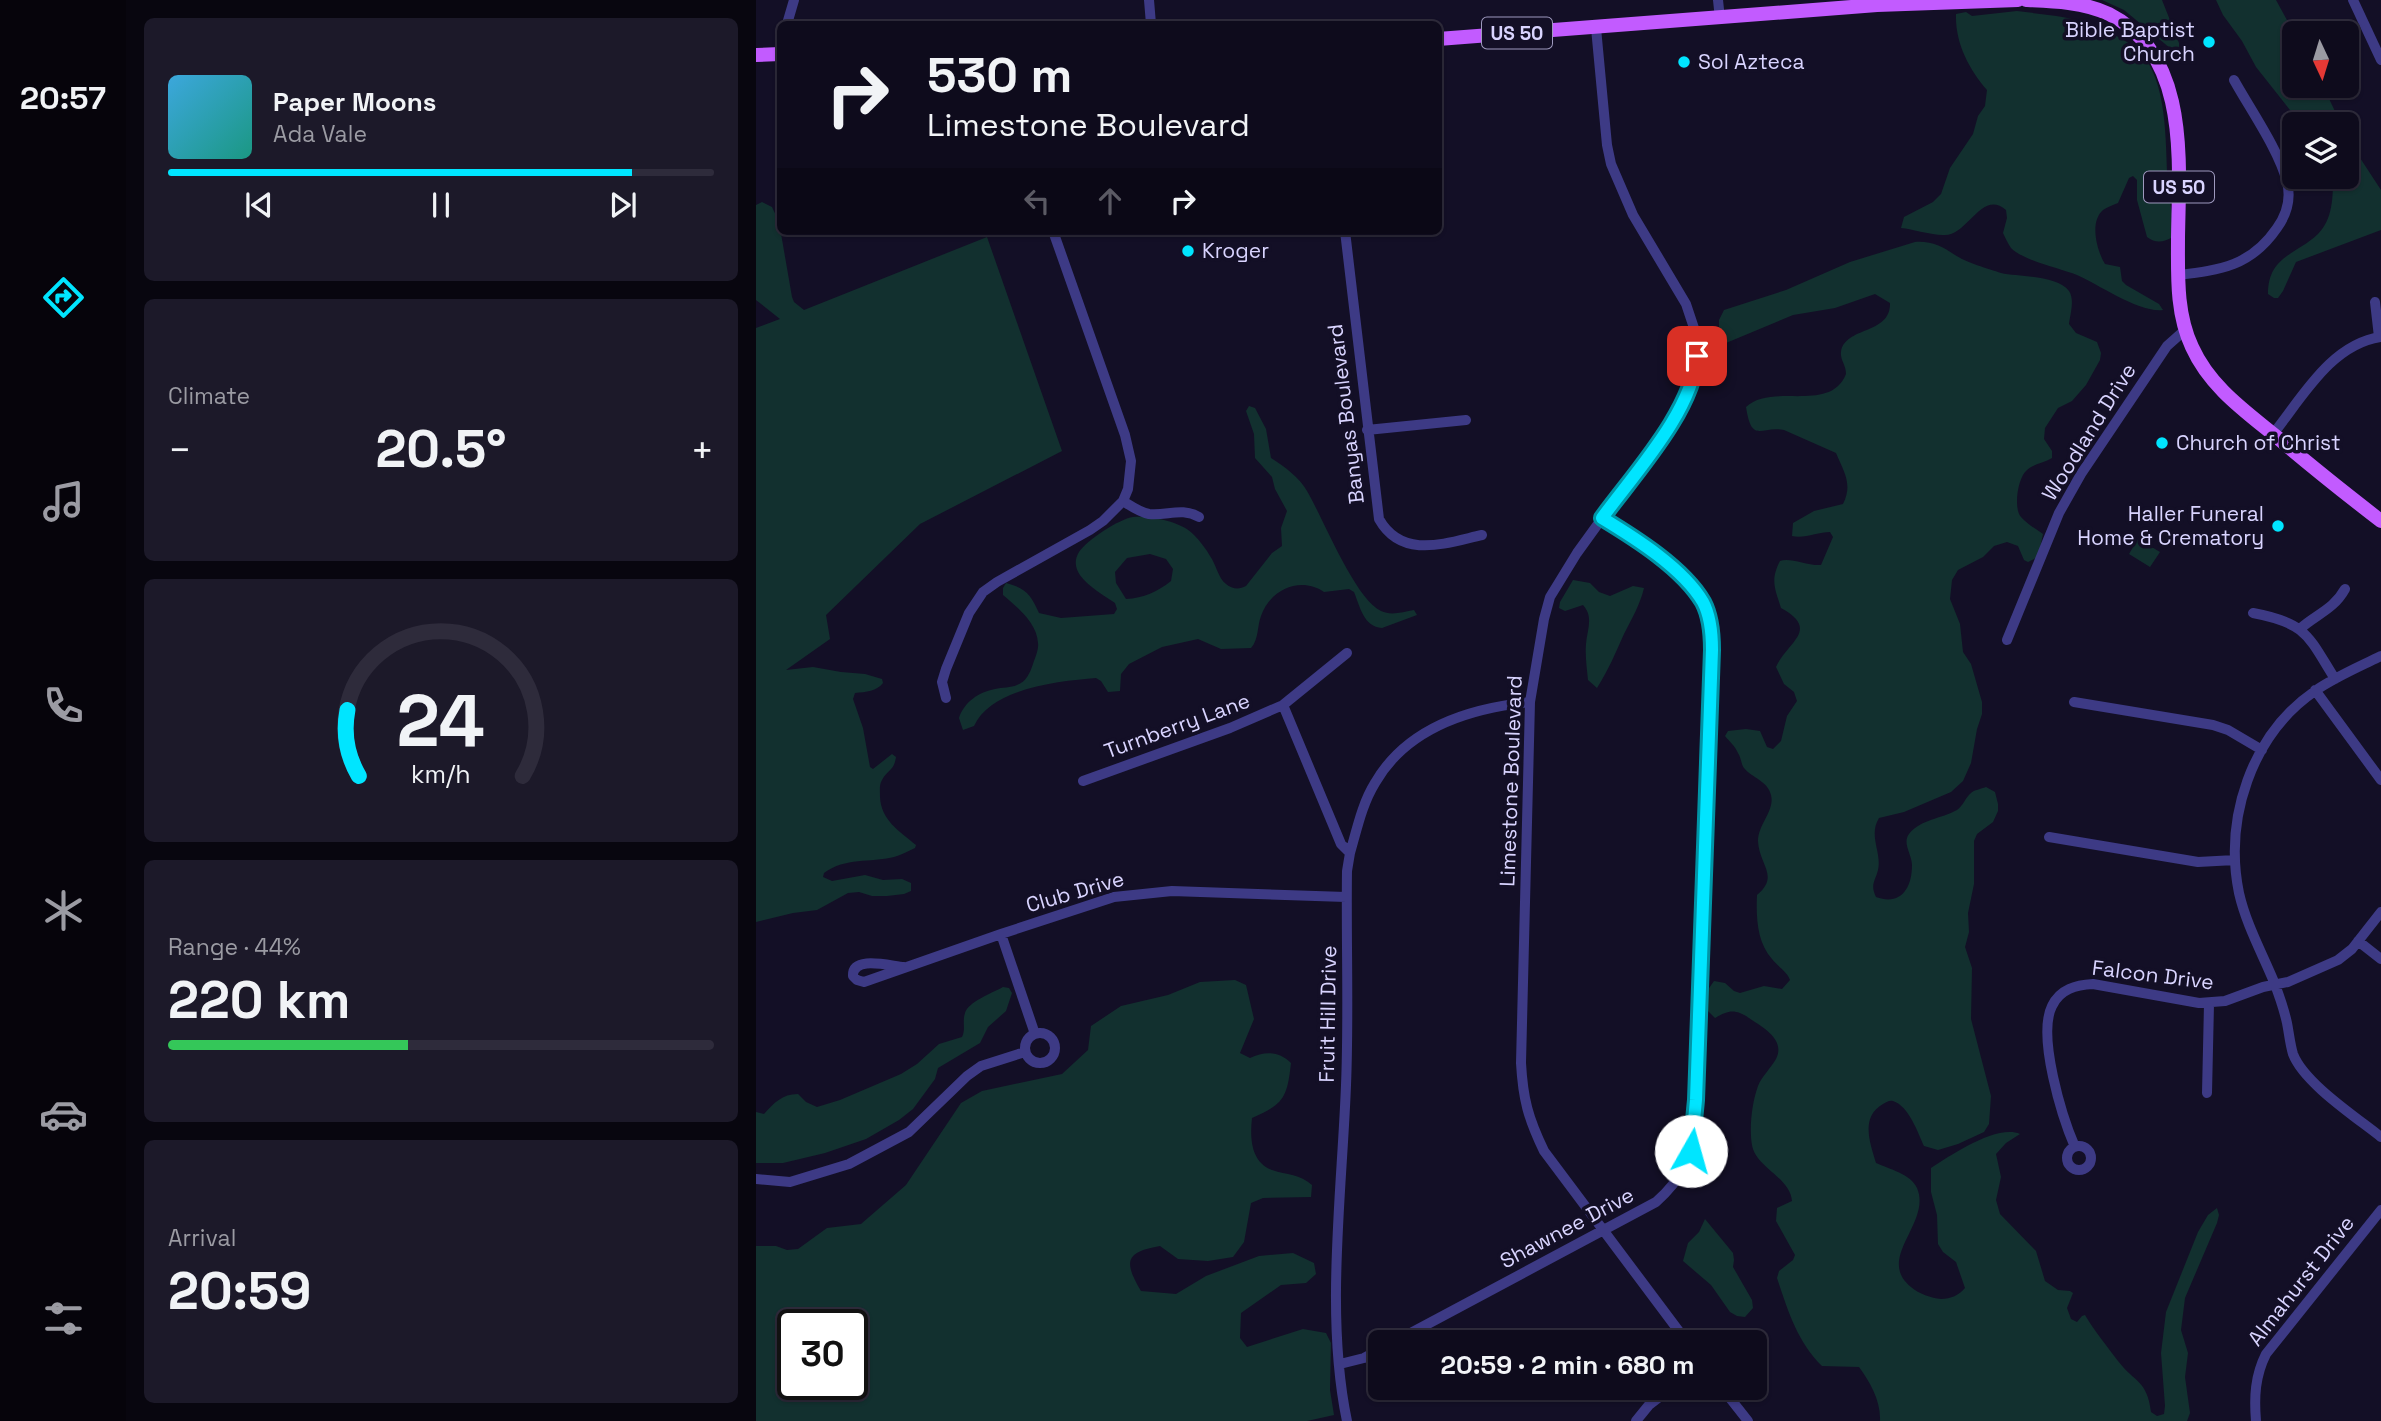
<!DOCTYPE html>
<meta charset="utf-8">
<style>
body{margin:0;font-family:"Space Grotesk",sans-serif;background:#1c1929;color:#f1f3f6;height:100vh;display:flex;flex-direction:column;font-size:26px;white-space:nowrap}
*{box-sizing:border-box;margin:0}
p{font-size:23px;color:#9b9ba3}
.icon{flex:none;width:38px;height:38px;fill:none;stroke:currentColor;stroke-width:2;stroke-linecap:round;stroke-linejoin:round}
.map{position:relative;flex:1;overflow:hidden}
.side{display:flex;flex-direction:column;gap:18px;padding:18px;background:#08060f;width:630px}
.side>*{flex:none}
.banner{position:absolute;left:21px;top:21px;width:665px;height:214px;border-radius:10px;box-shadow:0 2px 5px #0004,0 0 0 2px #2e2b3b;background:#0e0b1c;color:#f1f3f6;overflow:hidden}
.needle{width:46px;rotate:176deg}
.buttons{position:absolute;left:1526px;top:21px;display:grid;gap:14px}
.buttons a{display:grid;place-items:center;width:77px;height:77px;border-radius:10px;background:#0e0b1c;box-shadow:0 2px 5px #0004,0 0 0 2px #2e2b3b;font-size:35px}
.speed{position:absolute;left:21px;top:1309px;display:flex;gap:14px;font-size:35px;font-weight:700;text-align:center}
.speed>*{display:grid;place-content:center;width:91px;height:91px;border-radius:50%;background:#0e0b1c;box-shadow:0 2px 5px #0004,0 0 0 2px #2e2b3b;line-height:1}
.speed .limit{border:4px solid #111;border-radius:10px;background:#fff;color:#111}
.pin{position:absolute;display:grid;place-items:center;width:60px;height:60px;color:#fff;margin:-30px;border-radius:14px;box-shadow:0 4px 10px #0006}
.me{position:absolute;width:77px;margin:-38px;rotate:7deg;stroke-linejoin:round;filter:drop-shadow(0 0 5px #0008)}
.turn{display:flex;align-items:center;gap:24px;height:147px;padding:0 35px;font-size:32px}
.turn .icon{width:91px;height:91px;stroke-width:2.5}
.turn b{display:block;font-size:49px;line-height:60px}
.lanes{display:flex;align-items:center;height:66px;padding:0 35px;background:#0003;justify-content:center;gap:35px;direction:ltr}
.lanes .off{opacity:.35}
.big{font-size:52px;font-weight:800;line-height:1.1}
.side .tile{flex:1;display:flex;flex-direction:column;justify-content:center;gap:10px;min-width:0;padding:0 24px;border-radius:10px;background:#1c1929}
.side .dial{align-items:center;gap:0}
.dial svg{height:182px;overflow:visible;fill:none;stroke:#2e2b3b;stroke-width:7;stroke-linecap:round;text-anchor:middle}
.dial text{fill:#f1f3f6;stroke:none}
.song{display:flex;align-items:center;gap:21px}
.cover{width:84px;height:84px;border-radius:10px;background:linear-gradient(135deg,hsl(200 70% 55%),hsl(170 70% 35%))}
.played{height:7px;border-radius:4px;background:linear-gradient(90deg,#00e5ff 85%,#2e2b3b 85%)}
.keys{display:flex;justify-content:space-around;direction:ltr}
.heat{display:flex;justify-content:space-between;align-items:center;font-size:38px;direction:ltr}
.charge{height:10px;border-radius:5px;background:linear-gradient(90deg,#34c759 44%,#2e2b3b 0)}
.trip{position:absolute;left:612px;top:1330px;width:399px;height:70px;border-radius:10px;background:#0e0b1c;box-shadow:0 2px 5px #0004,0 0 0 2px #2e2b3b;font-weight:800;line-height:70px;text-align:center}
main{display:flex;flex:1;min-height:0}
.tabs{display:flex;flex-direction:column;width:126px;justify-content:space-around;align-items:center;background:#06040b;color:#9b9ba3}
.tabs .icon{width:49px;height:49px}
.tabs .selected{color:#00e5ff}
.tabs b{font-size:32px;color:#f1f3f6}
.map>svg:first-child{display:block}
.green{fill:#12302f;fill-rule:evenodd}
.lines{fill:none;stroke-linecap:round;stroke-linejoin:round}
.minor{stroke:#3d3a85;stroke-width:10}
.major{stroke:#c25bff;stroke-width:14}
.route-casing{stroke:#0095a6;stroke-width:18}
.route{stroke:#00e5ff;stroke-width:12}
.poi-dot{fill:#00e5ff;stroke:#130f26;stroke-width:2.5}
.labels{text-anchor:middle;stroke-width:7;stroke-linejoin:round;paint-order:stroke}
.shield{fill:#130f26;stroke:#9e99be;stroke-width:2}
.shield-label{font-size:19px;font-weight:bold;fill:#d9d4ff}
.poi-label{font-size:21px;fill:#d9d4ff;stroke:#130f26;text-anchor:start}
.street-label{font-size:21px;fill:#d9d4ff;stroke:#130f26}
</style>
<main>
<nav class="tabs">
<b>20:57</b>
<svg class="icon selected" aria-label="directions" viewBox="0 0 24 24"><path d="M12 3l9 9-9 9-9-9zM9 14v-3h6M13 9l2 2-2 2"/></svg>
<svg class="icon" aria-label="music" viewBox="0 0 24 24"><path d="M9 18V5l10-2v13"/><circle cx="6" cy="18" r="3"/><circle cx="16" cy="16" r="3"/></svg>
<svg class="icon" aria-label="phone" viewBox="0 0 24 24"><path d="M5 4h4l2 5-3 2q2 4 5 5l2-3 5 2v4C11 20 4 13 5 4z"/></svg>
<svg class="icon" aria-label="climate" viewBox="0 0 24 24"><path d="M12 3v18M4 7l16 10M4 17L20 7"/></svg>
<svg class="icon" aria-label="car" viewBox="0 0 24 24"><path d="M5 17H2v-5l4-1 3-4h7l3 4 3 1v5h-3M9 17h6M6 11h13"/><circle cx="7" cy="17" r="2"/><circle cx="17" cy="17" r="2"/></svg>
<svg class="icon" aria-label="filters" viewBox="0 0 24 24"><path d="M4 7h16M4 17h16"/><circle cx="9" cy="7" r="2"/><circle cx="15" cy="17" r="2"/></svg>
</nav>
<section class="side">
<div class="tile">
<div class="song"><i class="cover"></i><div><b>Paper Moons</b><p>Ada Vale</p></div></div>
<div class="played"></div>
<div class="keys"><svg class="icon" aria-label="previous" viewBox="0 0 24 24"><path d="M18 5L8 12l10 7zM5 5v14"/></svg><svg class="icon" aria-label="pause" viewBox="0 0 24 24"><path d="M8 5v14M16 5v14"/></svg><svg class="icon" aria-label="next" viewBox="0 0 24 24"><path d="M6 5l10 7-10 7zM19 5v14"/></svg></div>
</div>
<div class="tile"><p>Climate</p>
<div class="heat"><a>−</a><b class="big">20.5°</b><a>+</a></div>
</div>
<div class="tile dial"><svg viewBox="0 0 100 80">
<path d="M14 69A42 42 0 1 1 86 69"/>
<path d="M14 69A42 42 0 0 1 9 40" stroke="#00e5ff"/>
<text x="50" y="56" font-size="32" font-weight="700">24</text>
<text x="50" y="72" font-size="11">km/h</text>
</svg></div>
<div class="tile"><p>Range · 44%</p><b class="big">220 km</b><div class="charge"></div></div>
<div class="tile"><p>Arrival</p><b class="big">20:59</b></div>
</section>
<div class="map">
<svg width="1625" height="1421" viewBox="0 0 1625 1421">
<rect width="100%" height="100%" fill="#130f26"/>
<path class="green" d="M1346 0H1406L1423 43V51L1420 53 1368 10Z
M1460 0H1520L1538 33V86H1567L1585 124H1545L1500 67 1486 41 1467 15Z
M1261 11C1282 14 1304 15 1324 21 1346 28 1375 40 1389 58 1413 91 1409 150 1412 189 1414 203 1417 217 1419 231L1417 237C1408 242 1400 244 1391 237L1381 200V180L1377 176 1373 178 1362 203C1357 205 1351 207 1347 210 1333 222 1341 251 1349 264L1364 267 1366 281 1370 285 1403 304 1407 310C1383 313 1344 285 1321 275 1304 268 1268 261 1255 248 1252 244 1249 237 1247 233L1251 218 1250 210C1226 189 1212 235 1189 235 1178 236 1157 229 1145 228L1148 217 1177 202 1185 194 1194 168 1217 134 1222 116 1229 106 1231 90C1213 69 1199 43 1200 14L1210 12 1216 16Z
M1591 138 1625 190V230L1540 262 1527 291 1522 298H1518L1512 294C1512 256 1540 255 1562 234 1577 219 1577 196 1577 177H1591Z
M6 202 16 207 23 222 36 297 38 302 48 310 231 237 306 451 164 524 70 615 74 639 30 670 57 667 85 672 109 674 126 679 127 683C121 691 110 692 99 693L97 699 107 728 114 767 117 769 136 754 140 757C138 771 132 769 126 780 123 785 124 791 124 797 125 820 143 831 160 845L159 848C152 851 145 855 138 857 113 863 90 857 68 873L67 877 76 881 109 875 127 880 146 879 155 883V891L148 894 131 896H116L103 892 92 893 61 910 37 913 0 922V328L24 319 0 300V205Z
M1159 242C1176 241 1185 246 1199 255 1209 262 1233 269 1245 273 1263 277 1301 275 1313 291 1319 300 1314 315 1313 324L1320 333 1341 342 1345 353 1344 360 1330 385 1316 401 1302 408 1289 428 1288 439 1296 451V458C1288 463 1277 464 1271 470 1262 477 1257 508 1265 517 1271 524 1280 529 1287 534L1282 557 1272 562 1268 560 1262 546 1251 542 1238 546 1227 557 1202 570 1196 580 1194 599 1204 624 1207 652 1215 664 1226 702V714L1221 729 1215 763 1207 781 1195 792 1148 812 1123 818C1112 836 1126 852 1122 870 1119 882 1114 884 1120 897 1144 906 1156 889 1156 865 1156 855 1146 843 1153 834 1165 819 1185 819 1201 810 1207 806 1209 798 1215 793 1218 790 1225 789 1230 787L1239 792 1242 804V811L1237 822 1221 834 1218 841V884L1212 913 1213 932 1209 947 1216 968 1215 1019 1235 1096 1233 1124 1228 1132 1202 1144 1182 1150 1168 1146C1162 1133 1153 1106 1137 1101 1133 1100 1131 1102 1127 1104 1104 1117 1114 1143 1120 1163 1133 1169 1155 1174 1161 1188 1176 1223 1119 1258 1155 1287 1163 1294 1175 1298 1185 1299 1195 1299 1203 1295 1209 1288L1200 1262 1187 1252 1182 1244 1181 1215 1175 1192V1168C1195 1155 1241 1124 1264 1134L1250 1143 1240 1154 1245 1177 1240 1200 1244 1214 1280 1251 1289 1281 1302 1290 1314 1291 1317 1293 1311 1308 1315 1319 1321 1322 1326 1316 1329 1315C1339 1332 1351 1346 1362 1361 1379 1383 1391 1380 1395 1412L1401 1416 1408 1414 1409 1406 1405 1353 1410 1312 1442 1232 1452 1215 1461 1208 1463 1215 1461 1223 1429 1298 1425 1330 1432 1353 1429 1377 1434 1413 1431 1421H1124C1125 1401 1114 1382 1103 1367L1066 1366C1041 1341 1032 1311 1021 1278L1023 1271 1037 1260 1039 1255 1020 1221 1021 1208 1036 1201C1034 1177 1000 1168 996 1145 993 1128 996 1102 1002 1086 1006 1076 1015 1068 1020 1059 1030 1039 1006 1027 993 1018 979 1009 973 1010 959 1018L950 1009 951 991 958 981 969 983 978 991 984 993 1008 986 1026 989 1034 980C1031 971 1022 967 1016 959 1001 942 1000 918 1001 895 1024 876 1003 865 1002 841 1002 824 1019 811 1015 795 1012 781 996 778 988 768 985 764 985 757 982 753 979 746 973 741 969 736L972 731 990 729 1004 731 1011 747 1017 749 1025 741 1031 716 1041 701 1038 692 1028 684 1020 667C1031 642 1065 630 1025 608 1019 589 1014 580 1024 561 1034 557 1051 566 1065 565L1077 537 1074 532C1062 532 1048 539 1036 536L1037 523 1058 511 1087 504C1097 484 1088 472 1080 453L1028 430C1005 425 996 445 990 407 1016 382 1074 414 1090 374 1090 365 1084 360 1085 352 1089 326 1135 335 1134 303L1119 294 1079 308 1037 315 970 343 963 338V320L968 310 1030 290 1094 262Z
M493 406 499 408 510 429 515 458C528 466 544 478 551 491 567 518 599 599 625 611 635 616 647 612 658 610L661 615 626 628C608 627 604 607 598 592L593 589 568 592C545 576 514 589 505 616 501 626 503 639 495 648L465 649 442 639 406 647 373 664 365 674 364 691 352 692 345 681 340 678C303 681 235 688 218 726L207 730 203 718C208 702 223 692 239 689 246 687 255 688 261 685 270 682 274 673 277 664 279 658 283 649 282 643 281 623 261 607 247 595V588L250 583C270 588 275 595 283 613L305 618 358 614 361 609 359 603C344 592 309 575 323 552 331 540 363 519 377 517 394 515 427 522 438 535 444 541 450 549 454 556 460 564 462 578 470 584 476 589 483 590 490 586L516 553 526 546 525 528 531 511 519 489 516 477 499 458 498 434 490 411ZM394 554 410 559 417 569 415 581C401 592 388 598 370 599L360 583 359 572 371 558Z
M1382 539 1404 552 1394 567 1373 554Z
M817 580 834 583 843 592 854 596 877 586 888 588C884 605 876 618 868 634 859 654 853 669 841 688L832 680C831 669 829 656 830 644 831 630 838 617 827 605L809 611 803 608 804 602Z
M479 980 490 985 498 1019 484 1053 494 1058C509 1051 523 1051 535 1063 531 1098 528 1104 496 1118 494 1136 494 1162 516 1170 531 1175 544 1174 556 1185L555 1197 507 1198 495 1203 488 1242 477 1257 452 1261 422 1259 404 1246C370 1252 367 1261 385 1291L420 1294 450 1276 503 1256 537 1253 558 1263 560 1274 550 1283 525 1285 485 1313 484 1338 491 1347 547 1329 570 1333 575 1343 574 1390 578 1415 551 1421H0V1246H20L31 1250 42 1249 71 1228 105 1224 150 1185 205 1103 226 1091 306 1074 332 1050 335 1026 365 1006 412 995 444 982ZM37 1325H96V1384H37Z
M247 987 253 988 256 993 250 1011 232 1027 224 1043 182 1068 179 1079 157 1109 143 1120 110 1139 69 1153 27 1163H0V1112L8 1114C18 1103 26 1094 42 1094L50 1102 61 1107 84 1100 145 1074 161 1064 183 1044 206 1037C210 1029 206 1022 209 1013 212 1002 236 993 247 987Z
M949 1219 977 1253 978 1260 977 1267 996 1300 997 1308 989 1317 981 1316 974 1312 955 1285 927 1261 932 1243 943 1232Z"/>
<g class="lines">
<path class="minor" d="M393 0 395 24
M962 0 964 19
M1597 0 1625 60
M31 24 38 0
M840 28 851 145 855 164 877 215 930 304 939 331 941 357 938 377 925 409 821 553 794 597 788 619 774 702 765 1063C767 1099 772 1118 788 1151L931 1342
M589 231 623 519C646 560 690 543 726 535
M1422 275C1465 270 1495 266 1521 228 1531 214 1535 198 1531 182 1523 150 1494 109 1478 80
M1619 302 1623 337
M611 430 710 420
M1517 434C1546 398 1575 344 1625 337
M367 501C375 506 383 512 393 514 411 516 426 507 443 517
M1497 613C1551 623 1552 636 1579 679
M1545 628C1561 614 1578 609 1589 589
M1251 640 1303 513 1325 474 1411 346 1429 330
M1625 656C1603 667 1579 677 1559 691 1495 735 1468 819 1483 893 1490 924 1506 953 1518 982 1523 995 1528 1009 1531 1023 1533 1033 1534 1044 1537 1054 1548 1083 1600 1117 1625 1137
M1559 690 1625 780
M190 698 186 682 190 669 213 613 227 592 241 582 334 530 347 521 367 501 372 489 375 461 369 435 297 231
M1318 702 1457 725 1472 730 1506 750
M327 781 474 728 527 705
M1293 837 1442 862 1479 860
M594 853C601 829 606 804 619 783 651 727 714 708 774 702
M245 934 279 1034
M1602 941 1625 959
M148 967C134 966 96 955 97 976L101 980 108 982 245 934 358 897 416 891 590 897
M269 1048a15 15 0 1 1 30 0a15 15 0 1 1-30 0Z
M1451 1093 1453 1004
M1311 1158a12 12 0 1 1 24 0a12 12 0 1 1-24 0Z
M1319 1147C1306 1117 1281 1036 1296 1006 1304 989 1320 985 1337 984L1443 1003 1469 1001 1507 987 1532 982 1582 960 1596 949 1625 912
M0 1179 34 1182 93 1164 153 1132 211 1076 225 1066 269 1052
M638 1342 900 1202C926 1179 933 1161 939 1127L956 650C955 634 955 617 947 602 928 568 879 538 846 518
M584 1364 608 1358 625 1349
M966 1388 992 1421
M591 1421C569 1316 586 1192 590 1085 593 1014 590 943 591 871L594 853 585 844 527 705 591 653
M880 1421 893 1405 915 1388
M1500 1421C1498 1397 1499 1376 1510 1354L1625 1210"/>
<path class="major" d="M1270 0C1297 1 1328 2 1353 14 1434 55 1423 162 1422 238 1422 275 1420 313 1436 347 1454 387 1489 411 1522 438 1556 467 1590 494 1625 521
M682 39 1121 5 1262 0
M0 55 24 54"/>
</g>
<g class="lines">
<g class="route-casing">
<path id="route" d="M935 1151 940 1100 956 650C956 634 955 617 947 602 927 568 879 538 846 518 878 474 937 411 941 356"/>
</g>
<use href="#route" class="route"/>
</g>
<g class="poi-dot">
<circle cx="1453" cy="42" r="7"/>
<circle cx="928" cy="62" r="7"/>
<circle cx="432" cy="251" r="7"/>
<circle cx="1406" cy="443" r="7"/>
<circle cx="1522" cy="526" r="7"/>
</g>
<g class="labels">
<g class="shield">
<rect x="726" y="17.5" width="70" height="31" rx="5"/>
<rect x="1388" y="171.5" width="70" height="31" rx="5"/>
</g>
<g class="shield-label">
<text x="761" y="40">US 50</text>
<text x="1423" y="194">US 50</text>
</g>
<g class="poi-label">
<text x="1439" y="37" text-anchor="end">Bible Baptist<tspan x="1439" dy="24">Church</tspan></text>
<text x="942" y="69">Sol Azteca</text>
<text x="446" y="258">Kroger</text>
<text x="1420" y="450">Church of Christ</text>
<text x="1508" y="521" text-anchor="end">Haller Funeral<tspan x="1508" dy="24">Home &amp; Crematory</tspan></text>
</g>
<g class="street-label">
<text transform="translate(590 414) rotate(-97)" y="7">Banyas Boulevard</text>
<text transform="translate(1333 432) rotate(-58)" y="7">Woodland Drive</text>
<text transform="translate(421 726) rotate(-20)" y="7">Turnberry Lane</text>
<text transform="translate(755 781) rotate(-88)" y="7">Limestone Boulevard</text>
<text transform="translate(319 892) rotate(-16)" y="7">Club Drive</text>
<text transform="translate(1397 975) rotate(7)" y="7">Falcon Drive</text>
<text transform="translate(572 1014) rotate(-89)" y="7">Fruit Hill Drive</text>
<text transform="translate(811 1228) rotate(-28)" y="7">Shawnee Drive</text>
<text transform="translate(1545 1281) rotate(-52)" y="7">Almahurst Drive</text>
</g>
</g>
</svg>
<div class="buttons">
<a><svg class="needle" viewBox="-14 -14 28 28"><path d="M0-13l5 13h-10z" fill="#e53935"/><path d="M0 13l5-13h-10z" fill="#9b9ba3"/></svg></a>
<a><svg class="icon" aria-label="layers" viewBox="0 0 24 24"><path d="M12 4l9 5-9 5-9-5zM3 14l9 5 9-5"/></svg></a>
</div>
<div class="speed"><div class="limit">30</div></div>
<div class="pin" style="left:941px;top:356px;background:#d93025"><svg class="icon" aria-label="arrive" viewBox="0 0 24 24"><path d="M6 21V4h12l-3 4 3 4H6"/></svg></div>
<svg class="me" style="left:935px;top:1151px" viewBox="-20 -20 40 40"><circle r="19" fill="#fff"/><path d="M0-13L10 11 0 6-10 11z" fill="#00e5ff"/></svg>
<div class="trip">20:59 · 2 min · 680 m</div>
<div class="banner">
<div class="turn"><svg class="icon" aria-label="right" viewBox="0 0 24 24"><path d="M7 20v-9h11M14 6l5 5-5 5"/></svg><div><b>530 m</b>Limestone Boulevard</div></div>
<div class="lanes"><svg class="icon off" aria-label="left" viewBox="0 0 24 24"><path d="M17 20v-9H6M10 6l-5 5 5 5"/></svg><svg class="icon off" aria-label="ahead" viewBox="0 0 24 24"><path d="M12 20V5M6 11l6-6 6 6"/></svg><svg class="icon" aria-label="right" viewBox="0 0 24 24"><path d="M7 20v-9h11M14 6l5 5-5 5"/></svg></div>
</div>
</div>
</main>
